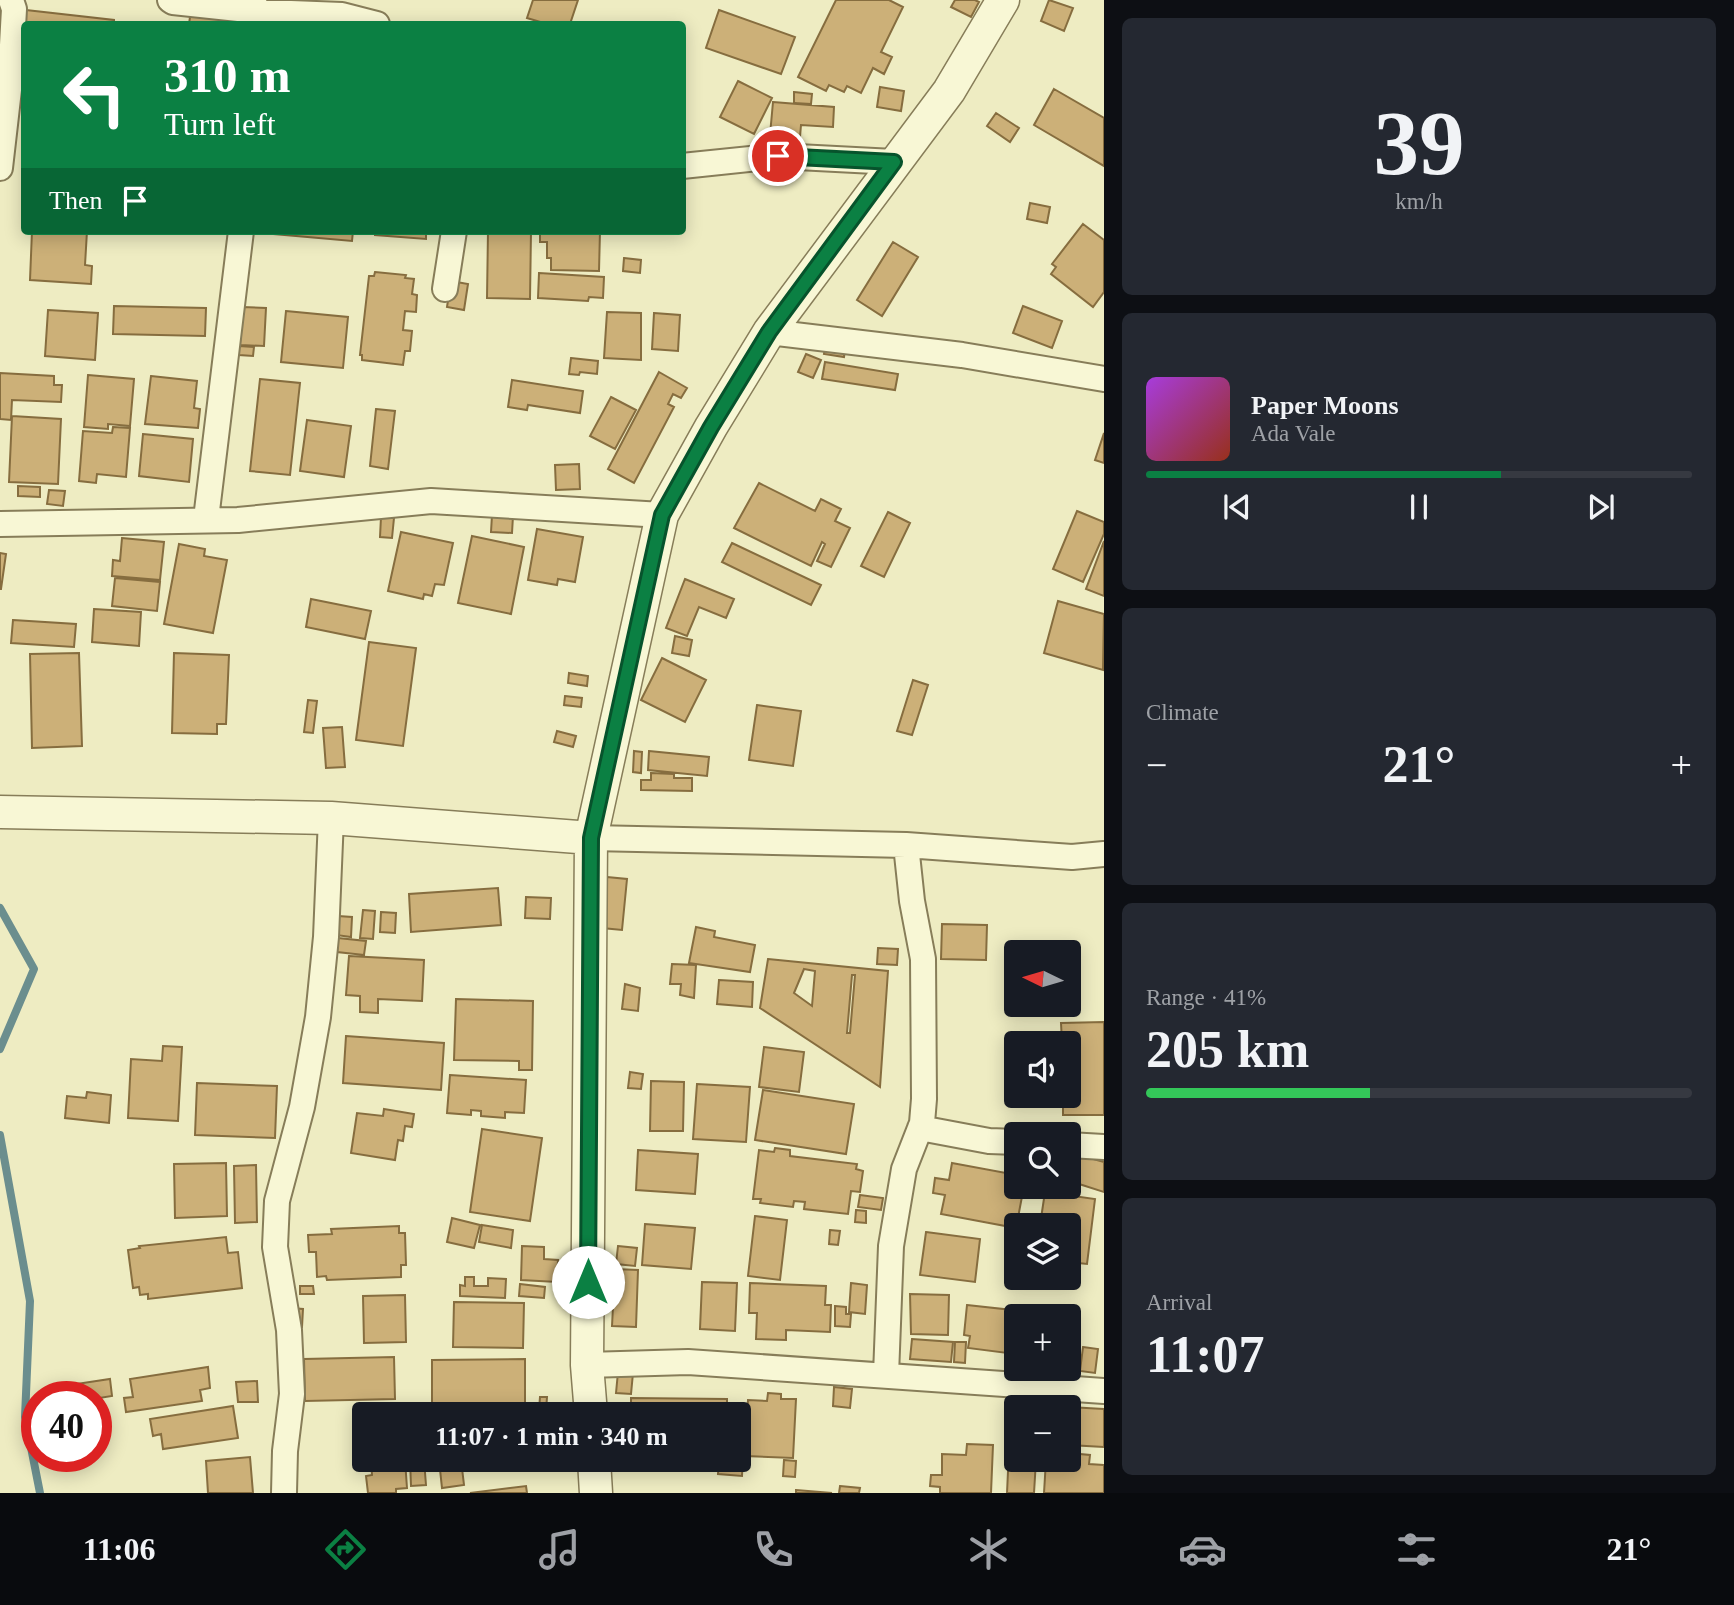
<!DOCTYPE html>
<meta charset="utf-8">
<style>
body{margin:0;font-family:Georgia,serif;background:#242831;color:#f1f3f6;height:100vh;display:flex;flex-direction:column;font-size:26px;white-space:nowrap}
*{box-sizing:border-box;margin:0}
p{font-size:23px;color:#9ea1a6}
.icon{flex:none;width:38px;height:38px;fill:none;stroke:currentColor;stroke-width:2;stroke-linecap:round;stroke-linejoin:round}
.map{position:relative;flex:1;overflow:hidden}
.side{display:flex;flex-direction:column;gap:18px;padding:18px;background:#0d0f14;width:630px}
.side>*{flex:none}
.top-card{position:absolute;left:21px;top:21px;width:665px;height:214px;border-radius:7px;box-shadow:0 4px 18px #0003;background:#0b8043;color:#fff;overflow:hidden}
.needle{width:46px;rotate:275deg}
.buttons{position:absolute;left:1004px;top:940px;display:grid;gap:14px}
.buttons a{display:grid;place-items:center;width:77px;height:77px;border-radius:7px;background:#171b24;box-shadow:0 4px 18px #0003;font-size:35px}
.speed{position:absolute;left:21px;top:1381px;display:flex;gap:14px;font-size:35px;font-weight:700;text-align:center}
.speed>*{display:grid;place-content:center;width:91px;height:91px;border-radius:50%;background:#171b24;box-shadow:0 4px 18px #0003;line-height:1}
.speed .limit{border:10px solid #d22;background:#fff;color:#111}
.pin{position:absolute;display:grid;place-items:center;width:60px;height:60px;color:#fff;margin:-30px;border:4px solid #fff;border-radius:50%;box-shadow:0 2px 7px #0007}
.me{position:absolute;width:77px;margin:-38px;rotate:0deg;stroke-linejoin:round;filter:drop-shadow(0 0 5px #0008)}
.turn{display:flex;align-items:center;gap:24px;height:147px;padding:0 28px;font-size:32px}
.turn .icon{width:91px;height:91px;stroke-width:2.5}
.turn b{display:block;font-size:49px;line-height:60px}
.then{display:flex;align-items:center;height:66px;padding:0 28px;background:#0003;gap:14px;font-size:26px}
.big{font-size:52px;font-weight:600;line-height:1.1}
.side .tile{flex:1;display:flex;flex-direction:column;justify-content:center;gap:10px;min-width:0;padding:0 24px;border-radius:10px;background:#242831}
.side .dial{align-items:center;gap:0}
.dial b{font-size:91px;line-height:1}
.song{display:flex;align-items:center;gap:21px}
.cover{width:84px;height:84px;border-radius:10px;background:linear-gradient(135deg,hsl(280 70% 55%),hsl(10 70% 35%))}
.played{height:7px;border-radius:4px;background:linear-gradient(90deg,#0b8043 65%,#363941 65%)}
.keys{display:flex;justify-content:space-around;direction:ltr}
.heat{display:flex;justify-content:space-between;align-items:center;font-size:38px;direction:ltr}
.charge{height:10px;border-radius:5px;background:linear-gradient(90deg,#34c759 41%,#363941 0)}
.trip{position:absolute;left:352px;top:1402px;width:399px;height:70px;border-radius:7px;background:#171b24;box-shadow:0 4px 18px #0003;font-weight:600;line-height:70px;text-align:center}
.tab-bar{display:flex;height:112px;justify-content:space-around;align-items:center;background:#090b0e;color:#9ea1a6}
.tab-bar .icon{width:49px;height:49px}
.tab-bar .current{color:#0b8043}
.tab-bar b{font-size:32px;color:#f1f3f6}
main{display:flex;flex:1;min-height:0}
.map>svg:first-child{display:block}
.lines{fill:none;stroke-linecap:round;stroke-linejoin:round}
.stream{stroke:#6b8e8e;stroke-width:8}
.building{fill:#ccb078;stroke:#866d3f;stroke-width:2;fill-rule:evenodd}
.minor-casing{stroke:#877d59;stroke-width:28}
.tertiary-casing{stroke:#877d59;stroke-width:35}
.minor{stroke:#f8f7d5;stroke-width:24}
.tertiary{stroke:#f8f7d5;stroke-width:32}
.route-casing{stroke:#07532c;stroke-width:18}
.route{stroke:#0b8043;stroke-width:12}
</style>
<main>
<div class="map">
<svg width="1104" height="1493" viewBox="0 0 1104 1493">
<rect width="100%" height="100%" fill="#eeecc2"/>
<g class="lines">
<path class="stream" d="M0 908 34 969 0 1049
M0 1135 30 1301 25 1417 40 1493"/>
</g>
<path class="building" d="M533 0H578L570 24H547L527 18Z
M836 0H889L903 7 881 52 892 57 884 74 873 68 861 93 847 86 844 92 829 85 826 91 798 77Z
M955 0H975L979 2 971 17 951 7Z
M1049 0 1073 8 1064 31 1041 21Z
M26 10 114 20V24H24V67L20 66Z
M191 10 233 16 231 24H189Z
M719 10 795 37 781 74 706 48Z
M738 81 772 98 754 134 720 117Z
M880 87 904 91 901 111 877 107Z
M1054 89 1104 118V166L1034 125Z
M794 92 812 94 811 104 794 103Z
M773 102 834 107 833 127 801 125 800 137 770 135Z
M996 113 1019 128 1010 142 987 126Z
M1030 203 1050 207 1047 223 1027 219Z
M1083 224 1104 240V292L1093 307 1051 274 1056 267 1052 264Z
M32 231H87L85 265 92 266 91 284 30 280Z
M274 231H353L352 241 274 234Z
M375 231H426V239L375 235Z
M488 231H531L530 299 487 298Z
M540 231H600L599 271 551 270V258H547V242H540Z
M893 242 918 257 882 316 857 300Z
M624 258 641 260 640 273 623 271Z
M375 272 406 275 405 278 414 279 412 294 417 295 416 312 405 311 403 330 412 331 410 351H405L403 365 362 360V355H360L369 276H374Z
M539 273 604 277 603 298 589 297 588 301 538 298Z
M451 281 468 284 464 310 447 307Z
M114 306 206 308 205 336 113 334Z
M1023 306 1062 321 1052 348 1013 333Z
M242 307 266 308 264 346 240 345Z
M48 310 98 313 95 360 45 356Z
M286 311 348 317 343 368 281 362Z
M607 312 641 313V360L604 358Z
M654 313 680 315 678 351 652 349Z
M826 341 846 344 844 357 824 354Z
M239 346 254 347 253 356 239 355Z
M806 354 821 360 813 378 798 372Z
M571 358 598 361 597 374 580 372 579 375 569 374Z
M825 362 898 374 895 390 822 379Z
M659 372 687 388 681 398 673 394 668 404 674 407 634 483 608 469Z
M0 373 54 376V385H62L61 402 12 400 11 420 0 419Z
M88 375 134 379 130 426 108 424V429L84 427Z
M151 376 197 381 194 408 200 409 198 428 145 424Z
M260 379 300 383 290 475 250 471Z
M512 380 583 391 580 413 528 405 527 410 508 407Z
M611 397 636 410 615 449 590 436Z
M376 409 395 411 388 469 370 466Z
M12 416 61 419 58 484 9 482Z
M307 420 351 426 344 477 300 471Z
M113 427 130 428 126 477 97 474 96 483 79 481 83 431 112 433Z
M1104 433V463L1095 460Z
M143 434 193 439 189 482 139 476Z
M579 464 580 489 556 490 555 465Z
M759 483 815 511 821 499 841 509 835 521 850 528 831 567 817 561 825 544 822 542 811 566 734 528Z
M18 486 40 487V497L18 496Z
M49 490 65 491 63 506 47 504Z
M1077 511 1104 522V534L1083 582 1053 569Z
M888 512 910 523 884 577 861 566Z
M492 515 513 516 512 533 491 532Z
M381 517 394 518 392 538 380 537Z
M537 529 583 537 575 582 558 579 557 585 528 580Z
M401 532 453 543 444 585 435 584 432 596 424 594 423 599 388 591Z
M472 536 524 547 511 614 458 603Z
M122 538 164 542 160 580 112 576 113 560 120 561Z
M1104 541V596L1086 589Z
M732 543 821 585 811 605 722 562Z
M179 544 205 549 204 556 227 560 213 633 164 624Z
M0 553 6 554 1 589H0Z
M115 578 160 582 157 611 112 606Z
M685 579 734 599 726 618 699 607 687 636 666 628Z
M311 599 371 611 365 639 306 627Z
M1058 601 1104 614 1103 670 1044 653Z
M94 609 141 612 139 646 92 642Z
M13 620 76 624 74 647 11 643Z
M675 636 692 640 689 656 672 653Z
M369 642 416 648 403 746 356 740Z
M79 653 82 746 32 748 30 654Z
M174 653 229 655 226 724H217V734L172 733Z
M662 658 706 680 685 722 641 700Z
M569 673 588 676 587 686 568 683Z
M913 680 928 685 912 735 897 731Z
M565 696 582 698 581 707 564 705Z
M308 700 317 701 313 733 304 732Z
M757 705 801 711 793 766 749 760Z
M342 727 345 767 326 768 323 728Z
M557 731 576 736 573 747 554 742Z
M634 751 642 752 641 773 633 772Z
M649 751 709 757 707 776 648 770Z
M651 773 674 774V778H692V791L641 790V780H651Z
M607 877 627 879 622 930 602 928Z
M498 888 501 925 411 932 409 894Z
M526 897 551 898 550 919 525 918Z
M363 910 375 911 373 939 360 938Z
M381 912 396 913 395 933 380 932Z
M338 916 352 917 351 937 336 935Z
M942 924 987 925 986 960 941 959Z
M696 927 715 931 714 937 755 945 750 972 689 963Z
M338 938 366 941 364 955 337 952Z
M878 948 898 949 897 965 877 964Z
M349 956 424 960 422 1001 378 999V1013L360 1012V996L346 995Z
M768 959 888 971 880 1087 760 1008ZM804 969 815 971 812 1006 794 993ZM852 975H855L850 1033H847Z
M672 964 696 965 694 998 680 995 681 984H670Z
M719 980 753 982 752 1007 717 1004Z
M625 984 640 988 638 1011 622 1009Z
M456 999 533 1001 532 1070H519V1061L454 1060Z
M1104 1022V1115H1063V1096H1069V1043H1062L1061 1023Z
M346 1036 444 1043 441 1090 343 1083Z
M163 1046 182 1047 178 1121 128 1118 131 1059 162 1061Z
M764 1047 804 1052 799 1092 759 1087Z
M630 1072 643 1074 641 1089 628 1088Z
M450 1075 526 1080 524 1113 505 1112V1118L481 1116V1111L471 1110V1115L447 1113Z
M651 1081 684 1082 683 1131H650Z
M197 1083 277 1086 275 1138 195 1135Z
M697 1084 750 1087 746 1142 693 1139Z
M763 1090 854 1104 846 1154 755 1140Z
M87 1092 111 1095 109 1123 65 1118 67 1096 86 1098Z
M384 1109 414 1114 412 1127 405 1126 403 1141 398 1140 395 1160 351 1153 357 1113 383 1116Z
M482 1129 542 1138 530 1221 470 1212Z
M775 1148 790 1150V1156L857 1164 856 1169 863 1171 860 1192 851 1191 848 1214 804 1209 805 1202 794 1201 793 1207 760 1203 761 1199H753L759 1150 774 1152Z
M638 1150 698 1154 695 1194 636 1190Z
M1079 1155 1104 1162V1192L1076 1183 1078 1177 1069 1174V1161L1077 1163Z
M226 1163 227 1216 175 1218 174 1164Z
M952 1163 1017 1175V1186H1024L1016 1228 941 1214 945 1195 933 1193 935 1178 949 1180Z
M256 1165 257 1222 235 1223 234 1166Z
M1045 1192 1095 1199 1087 1264 1069 1262V1225H1040Z
M860 1195 883 1198 881 1210 858 1207Z
M856 1210 866 1211V1223L855 1222Z
M755 1216 787 1220 780 1280 748 1276Z
M452 1218 480 1225 474 1248 447 1242Z
M645 1224 695 1228 691 1269 642 1265Z
M482 1225 513 1230 511 1248 479 1242Z
M399 1226V1233H405L406 1265H401V1277L327 1280 326 1276 317 1277 316 1252H309L308 1235 332 1234 331 1229Z
M830 1230 840 1231 838 1245 829 1244Z
M926 1232 980 1239 975 1282 920 1275Z
M226 1237 228 1253 238 1252 242 1288 148 1299V1294L140 1295 139 1287 133 1288 128 1250 140 1248 139 1246Z
M522 1246 544 1247V1259L558 1260 557 1282 521 1280Z
M618 1246 637 1248 635 1266 616 1264Z
M615 1269 638 1270 636 1327 612 1326Z
M465 1277H474V1286H488V1278L506 1279 505 1298 460 1296V1285L465 1286Z
M702 1282 737 1283 735 1331 700 1329Z
M750 1283 826 1286 825 1305H831L830 1332 786 1330V1340L756 1339 757 1313H749Z
M851 1283 867 1285 865 1314 849 1312Z
M520 1284 545 1287 544 1298 519 1296Z
M300 1286H313L314 1294H300Z
M910 1294 949 1295 948 1335 911 1334Z
M405 1295 406 1342 364 1343 363 1296Z
M454 1302 524 1303 523 1348 453 1347Z
M967 1305 1012 1310 1007 1353 968 1348 970 1336 964 1335Z
M835 1306 846 1307V1314H851L850 1327 835 1326Z
M290 1308 303 1309 302 1327H289Z
M912 1339 953 1342 951 1362 910 1359Z
M955 1342H966L965 1363 954 1362Z
M1083 1347 1098 1349 1095 1373 1080 1371Z
M394 1357 395 1399 305 1401 304 1359Z
M525 1359V1409H432V1360Z
M208 1367 210 1388 200 1390 202 1401 126 1412 124 1398 133 1397 130 1379Z
M618 1372 633 1373 631 1394 616 1393Z
M110 1379 112 1396 99 1398 100 1404H96V1396H77L76 1384Z
M257 1381 258 1402H238L236 1382Z
M834 1387 852 1389 850 1408 833 1406Z
M768 1393 781 1394V1399H796L793 1458 745 1456 748 1400 767 1401Z
M540 1397H547L546 1411 539 1410Z
M631 1398 727 1399V1414H631Z
M1019 1404 1068 1407H1019Z
M233 1406 238 1438 163 1449 161 1434 153 1436 150 1419Z
M1069 1407 1104 1409V1447L1069 1445Z
M967 1444 993 1445 991 1493H940V1487L930 1486 931 1475H942V1454L966 1455Z
M1009 1450H1017V1460H1036L1034 1493H1007Z
M1069 1453 1090 1455 1089 1464 1104 1465V1493H1044L1046 1460H1069Z
M738 1454 743 1455 742 1476 718 1474 719 1460H738Z
M250 1457 253 1493H208L206 1461Z
M371 1460H405L407 1488 396 1489V1493H368L366 1476 372 1475Z
M410 1460H424L426 1485 411 1486Z
M439 1460H461L464 1485 442 1488Z
M784 1460 796 1461 795 1477 783 1476Z
M526 1486 527 1493H470Z
M840 1486 860 1488 859 1493H839Z
M796 1490 832 1493H796Z"/>
<g class="lines">
<g class="minor-casing">
<path id="minor" d="M170 0 173 2 265 12 342 15 377 24
M682 166 778 156 894 162
M0 168 10 81 14 9 11 0
M445 289 454 231
M769 332 962 355 1104 379
M206 519 241 231
M0 524 238 520 431 501 662 515
M591 838 906 845 1072 857 1104 854
M920 1128 989 1141 1017 1142
M1069 1145 1104 1147
M587 1365 688 1362 1104 1391
M886 1375 891 1246 904 1169 922 1123 924 1099 923 959 912 901 906 845
M284 1493 285 1451 292 1394 289 1330 275 1247 277 1201 302 1107 318 1017 326 937 331 818"/>
</g>
<g class="tertiary-casing">
<path id="tertiary" d="M0 812 331 818 591 838
M591 1414 587 1365 591 838 662 515 711 427 769 332 949 91 1003 0
M594 1460 596 1493"/>
</g>
<use href="#minor" class="minor"/>
<use href="#tertiary" class="tertiary"/>
</g>
<g class="lines">
<g class="route-casing">
<path id="route" d="M588 1282 591 838 662 515 711 427 769 332 894 162 778 156"/>
</g>
<use href="#route" class="route"/>
</g>
</svg>
<div class="buttons">
<a><svg class="needle" viewBox="-14 -14 28 28"><path d="M0-13l5 13h-10z" fill="#e53935"/><path d="M0 13l5-13h-10z" fill="#9ea1a6"/></svg></a>
<a><svg class="icon" aria-label="sound" viewBox="0 0 24 24"><path d="M4 9h4l5-4v14l-5-4H4zM17 9q2 3 0 6"/></svg></a>
<a><svg class="icon" aria-label="search" viewBox="0 0 24 24"><circle cx="10" cy="10" r="6"/><path d="M15 15l6 6"/></svg></a>
<a><svg class="icon" aria-label="layers" viewBox="0 0 24 24"><path d="M12 4l9 5-9 5-9-5zM3 14l9 5 9-5"/></svg></a>
<a>+</a>
<a>−</a>
</div>
<div class="speed"><div class="limit">40</div></div>
<div class="pin" style="left:778px;top:156px;background:#d93025"><svg class="icon" aria-label="arrive" viewBox="0 0 24 24"><path d="M6 21V4h12l-3 4 3 4H6"/></svg></div>
<svg class="me" style="left:588px;top:1282px" viewBox="-20 -20 40 40"><circle r="19" fill="#fff"/><path d="M0-13L10 11 0 6-10 11z" fill="#0b8043"/></svg>
<div class="trip">11:07 · 1 min · 340 m</div>
<div class="top-card">
<div class="turn"><svg class="icon" aria-label="left" viewBox="0 0 24 24"><path d="M17 20v-9H6M10 6l-5 5 5 5"/></svg><div><b>310 m</b>Turn left</div></div>
<div class="then">Then<svg class="icon" aria-label="arrive" viewBox="0 0 24 24"><path d="M6 21V4h12l-3 4 3 4H6"/></svg></div>
</div>
</div>
<section class="side">
<div class="tile dial"><b>39</b><p>km/h</p></div>
<div class="tile">
<div class="song"><i class="cover"></i><div><b>Paper Moons</b><p>Ada Vale</p></div></div>
<div class="played"></div>
<div class="keys"><svg class="icon" aria-label="previous" viewBox="0 0 24 24"><path d="M18 5L8 12l10 7zM5 5v14"/></svg><svg class="icon" aria-label="pause" viewBox="0 0 24 24"><path d="M8 5v14M16 5v14"/></svg><svg class="icon" aria-label="next" viewBox="0 0 24 24"><path d="M6 5l10 7-10 7zM19 5v14"/></svg></div>
</div>
<div class="tile"><p>Climate</p>
<div class="heat"><a>−</a><b class="big">21°</b><a>+</a></div>
</div>
<div class="tile"><p>Range · 41%</p><b class="big">205 km</b><div class="charge"></div></div>
<div class="tile"><p>Arrival</p><b class="big">11:07</b></div>
</section>
</main>
<nav class="tab-bar">
<b>11:06</b>
<svg class="icon current" aria-label="directions" viewBox="0 0 24 24"><path d="M12 3l9 9-9 9-9-9zM9 14v-3h6M13 9l2 2-2 2"/></svg>
<svg class="icon" aria-label="music" viewBox="0 0 24 24"><path d="M9 18V5l10-2v13"/><circle cx="6" cy="18" r="3"/><circle cx="16" cy="16" r="3"/></svg>
<svg class="icon" aria-label="phone" viewBox="0 0 24 24"><path d="M5 4h4l2 5-3 2q2 4 5 5l2-3 5 2v4C11 20 4 13 5 4z"/></svg>
<svg class="icon" aria-label="climate" viewBox="0 0 24 24"><path d="M12 3v18M4 7l16 10M4 17L20 7"/></svg>
<svg class="icon" aria-label="car" viewBox="0 0 24 24"><path d="M5 17H2v-5l4-1 3-4h7l3 4 3 1v5h-3M9 17h6M6 11h13"/><circle cx="7" cy="17" r="2"/><circle cx="17" cy="17" r="2"/></svg>
<svg class="icon" aria-label="filters" viewBox="0 0 24 24"><path d="M4 7h16M4 17h16"/><circle cx="9" cy="7" r="2"/><circle cx="15" cy="17" r="2"/></svg>
<b>21°</b>
</nav>
